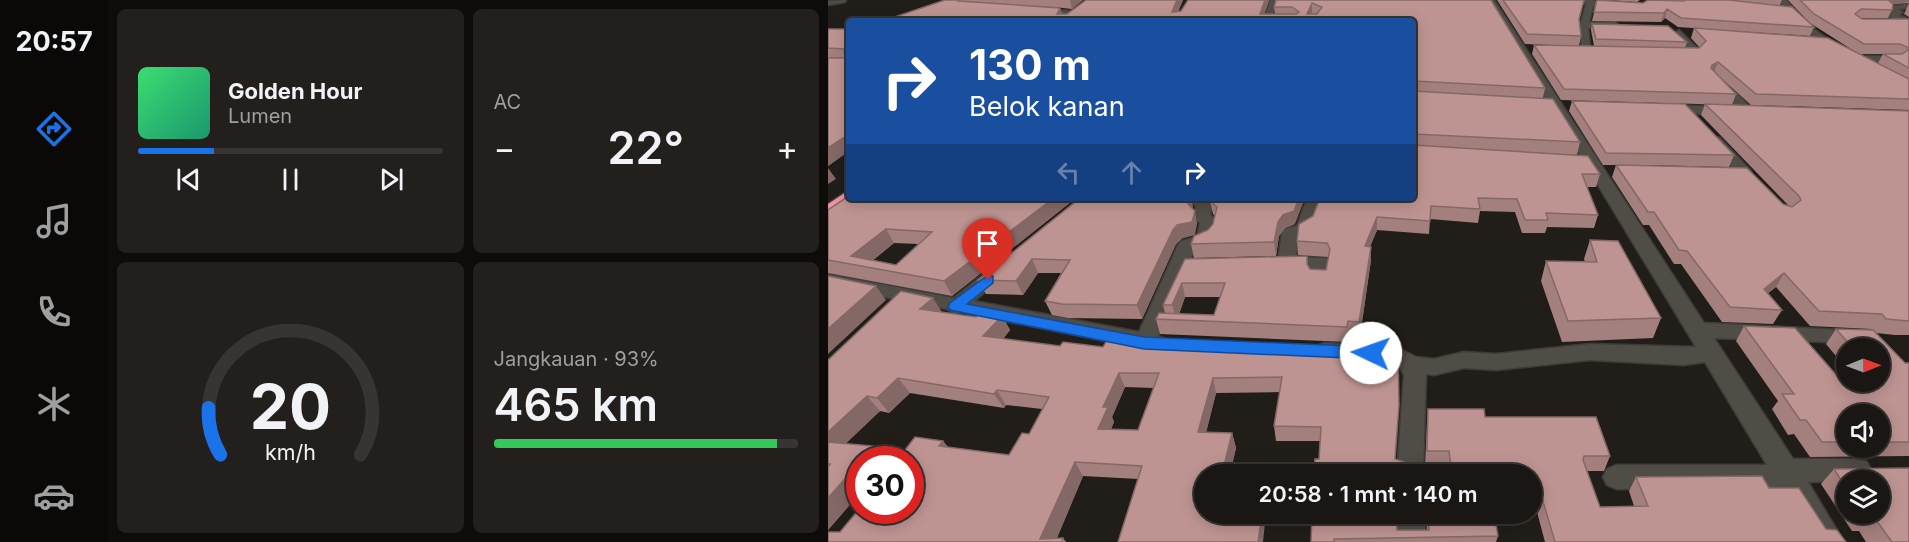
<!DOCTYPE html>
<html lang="id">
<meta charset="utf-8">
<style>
body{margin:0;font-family:Inter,sans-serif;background:#221f1c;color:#f1f3f6;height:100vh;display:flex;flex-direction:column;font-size:22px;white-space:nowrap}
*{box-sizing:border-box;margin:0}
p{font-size:20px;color:#9f9fa0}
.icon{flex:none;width:33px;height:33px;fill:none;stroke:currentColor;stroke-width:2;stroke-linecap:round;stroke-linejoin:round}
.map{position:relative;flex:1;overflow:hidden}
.drawer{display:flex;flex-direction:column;gap:9px;padding:9px;background:#0e0c0a;width:720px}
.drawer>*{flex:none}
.top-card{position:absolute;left:18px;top:18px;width:570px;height:183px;border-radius:6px;box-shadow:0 3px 15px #0003,0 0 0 2px #373533;background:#1a4fa0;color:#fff;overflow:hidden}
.needle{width:39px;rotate:89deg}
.buttons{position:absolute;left:1008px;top:338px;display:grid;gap:12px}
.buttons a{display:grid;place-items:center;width:54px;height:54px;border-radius:50%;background:#191613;box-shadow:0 3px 15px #0003,0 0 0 2px #373533;font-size:30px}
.speed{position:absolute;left:18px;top:446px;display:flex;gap:12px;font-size:30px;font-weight:700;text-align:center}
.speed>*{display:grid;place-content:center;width:78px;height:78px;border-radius:50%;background:#191613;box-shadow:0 3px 15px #0003,0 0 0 2px #373533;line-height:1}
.speed .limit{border:9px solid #d22;background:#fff;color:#111}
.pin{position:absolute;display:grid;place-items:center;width:51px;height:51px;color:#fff;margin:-62px -26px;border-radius:50% 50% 50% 0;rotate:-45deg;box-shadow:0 0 6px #0007}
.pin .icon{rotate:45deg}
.me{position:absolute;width:66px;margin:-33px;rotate:273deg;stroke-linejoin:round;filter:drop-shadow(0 0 4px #0008)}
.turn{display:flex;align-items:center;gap:21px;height:126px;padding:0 24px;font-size:27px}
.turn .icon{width:78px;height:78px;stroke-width:2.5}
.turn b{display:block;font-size:42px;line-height:51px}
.lanes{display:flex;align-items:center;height:57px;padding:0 24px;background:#0003;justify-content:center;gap:30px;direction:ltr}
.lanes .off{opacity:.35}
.big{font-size:45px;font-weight:600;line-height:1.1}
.drawer .card{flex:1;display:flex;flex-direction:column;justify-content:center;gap:9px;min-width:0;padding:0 21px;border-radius:9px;background:#221f1c}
.drawer .dial{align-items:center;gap:0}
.dial svg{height:156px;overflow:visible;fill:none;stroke:#373533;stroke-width:7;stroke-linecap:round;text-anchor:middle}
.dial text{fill:#f1f3f6;stroke:none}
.song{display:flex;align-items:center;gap:18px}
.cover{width:72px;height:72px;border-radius:9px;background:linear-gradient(135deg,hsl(140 70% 55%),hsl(160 70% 35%))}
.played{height:6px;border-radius:3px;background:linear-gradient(90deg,#1a73e8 25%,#373533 25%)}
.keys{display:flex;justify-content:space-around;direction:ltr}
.heat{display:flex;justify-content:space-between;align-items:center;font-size:33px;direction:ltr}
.charge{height:9px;border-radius:4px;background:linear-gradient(90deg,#34c759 93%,#373533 0)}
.drawer .tiles{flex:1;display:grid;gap:9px;grid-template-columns:repeat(2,1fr)}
.trip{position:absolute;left:366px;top:464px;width:348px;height:60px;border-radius:30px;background:#191613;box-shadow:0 3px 15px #0003,0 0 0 2px #373533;font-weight:600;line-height:60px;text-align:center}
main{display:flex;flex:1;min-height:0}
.dock{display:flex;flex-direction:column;width:108px;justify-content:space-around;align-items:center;background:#0a0908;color:#9f9fa0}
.dock .icon{width:42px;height:42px}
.dock .active{color:#1a73e8}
.dock b{font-size:27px;color:#f1f3f6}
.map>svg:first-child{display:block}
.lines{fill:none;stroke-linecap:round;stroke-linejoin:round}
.minor-casing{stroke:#3e3b38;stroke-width:3}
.highway-casing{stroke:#3e3b38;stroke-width:3}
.minor{fill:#504c46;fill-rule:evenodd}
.highway{fill:#ec92a0;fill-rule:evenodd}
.wall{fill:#a37f7d;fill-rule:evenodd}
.shaded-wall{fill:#846866}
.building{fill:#bd9491;stroke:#846866;stroke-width:1.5;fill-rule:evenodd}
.route{fill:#1a73e8;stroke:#114b97;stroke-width:1.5}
</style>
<main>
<nav class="dock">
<b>20:57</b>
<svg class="icon active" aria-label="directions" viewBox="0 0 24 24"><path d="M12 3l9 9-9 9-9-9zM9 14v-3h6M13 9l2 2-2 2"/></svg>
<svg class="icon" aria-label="music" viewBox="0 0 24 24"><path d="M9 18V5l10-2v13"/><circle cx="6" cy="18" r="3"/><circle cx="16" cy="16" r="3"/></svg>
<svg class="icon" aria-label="phone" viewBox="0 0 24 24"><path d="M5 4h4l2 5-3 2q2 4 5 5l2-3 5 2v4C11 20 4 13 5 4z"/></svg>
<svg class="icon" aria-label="climate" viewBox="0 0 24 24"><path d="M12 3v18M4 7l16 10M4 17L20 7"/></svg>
<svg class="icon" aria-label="car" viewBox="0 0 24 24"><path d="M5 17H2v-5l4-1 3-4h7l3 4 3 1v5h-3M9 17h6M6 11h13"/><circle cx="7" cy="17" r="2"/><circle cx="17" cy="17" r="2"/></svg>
</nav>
<section class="drawer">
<div class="tiles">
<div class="card">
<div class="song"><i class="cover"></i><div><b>Golden Hour</b><p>Lumen</p></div></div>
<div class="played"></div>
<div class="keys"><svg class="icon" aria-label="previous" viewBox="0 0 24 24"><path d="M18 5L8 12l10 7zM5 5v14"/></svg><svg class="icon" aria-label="pause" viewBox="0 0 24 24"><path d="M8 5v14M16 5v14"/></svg><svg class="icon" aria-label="next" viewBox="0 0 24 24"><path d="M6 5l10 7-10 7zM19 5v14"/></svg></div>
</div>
<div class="card"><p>AC</p>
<div class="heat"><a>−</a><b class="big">22°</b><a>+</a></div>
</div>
<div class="card dial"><svg viewBox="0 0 100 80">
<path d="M14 69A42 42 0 1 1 86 69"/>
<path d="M14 69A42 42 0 0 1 8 45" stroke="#1a73e8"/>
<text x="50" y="56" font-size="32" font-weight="700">20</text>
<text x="50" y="72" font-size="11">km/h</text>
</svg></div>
<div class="card"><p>Jangkauan · 93%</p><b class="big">465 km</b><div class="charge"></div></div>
</div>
</section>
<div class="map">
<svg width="1081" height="542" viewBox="0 0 1081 542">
<rect width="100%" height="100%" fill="#211e19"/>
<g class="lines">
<g class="minor-casing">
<path id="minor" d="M18 0 17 2 0 5V1Z
M442 0H450L443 21H435Z
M658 0H666L876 323 1033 331 1036 336 1033 341 1026 343 886 338 965 459H1030L1039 462 1043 470 1039 478 1034 480 980 482 1016 542H986L953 488 788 489 779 485 775 477 779 469 788 465H939L877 362 856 365 762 360 668 370 636 368 606 375 598 374 595 474H569L576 375 571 366 563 362 489 356 485 351 489 346 496 343 566 346 588 357 606 359 636 352 668 354 762 344 868 347Z
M739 0H763L795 5 791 7 765 6 761 22H787L791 25 787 28H760L763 54 755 52 751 29 758 4Z
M950 0H958L987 30 1013 48V52C995 54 962 14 950 0Z
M1081 4V8L1070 9 1075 12 1071 15 1081 19V25L1061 17 1064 12 1054 7Z
M210 9 247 11 251 13 247 15 207 13Z
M851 30 870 49V53L845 56V52L860 49 847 33Z
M1025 56H1067L1072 59 1067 62 1021 61 1020 59Z
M886 78H894L923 108V114H915L886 82Z
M839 105 898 107 904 111 898 115 835 112 833 109Z
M887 137 892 138 923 171V177H899V171L906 170 880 141Z
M361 198H379L385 202 382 215 389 220C385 241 387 242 367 248L363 260 377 259 386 265 377 271H359L330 336 335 338 338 343 335 348C327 351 314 352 308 347L133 312 127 314 119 309 0 286V274L126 298 166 266 172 264 181 270 178 274 146 301 311 332 350 245 353 241 369 237 372 223 365 218 368 205 364 204Z
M479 198H495L484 229 470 236 468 257 498 258 501 262 500 278 491 284 482 278 483 268H455L446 263 450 259 454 233 456 229 469 226Z
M568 513H596L598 542H570Z"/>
</g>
<g class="highway-casing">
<path id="highway" d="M21 190V198H26L0 217V204Z"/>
</g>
<use href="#minor" class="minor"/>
<use href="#highway" class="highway"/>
</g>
<path class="wall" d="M117 0H255L244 9 226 7 232 8 234 14H239L258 0H355L350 12 441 0 436 14H447L446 7 448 0H663L717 88 715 98 752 142 749 155 645 149 772 174 768 187H759L770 215 766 228 719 227 717 233H694L687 212 652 211 650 223 602 219 601 234 549 230 542 246 543 260 532 336H520V342L332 334 328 319 337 313 335 305 357 259 479 256 480 266 482 269 498 270 500 257 470 255 469 241 485 216 585 21H55ZM357 297H392L386 315 351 314Z
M669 0H756L751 21 753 36 751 46H766L763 30 764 24 859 42 857 48H872L863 38 866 28 1026 51 982 23 960 0H1081V17L1076 14 1081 3 1065 4 1064 10 1060 18H1032L1034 19H1081V110L923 105 891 76 908 94 904 105 733 100 704 54 706 45 751 46 697 44ZM1032 54H1068H1055L1050 63Z
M769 0 815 3 828 0H954L952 5 986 27 982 36 850 27 837 18 833 22 764 21Z
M779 0H812L809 2Z
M0 29H21V151L0 166Z
M744 101 906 155 901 167 817 165 961 206 873 115 877 104 1081 111V335H1067L1048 333 1077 363H1081V456L982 457 966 434 960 435 944 409 950 401 908 341 916 326 1011 378 1052 381V348H1018V368L998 344 1008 329 1044 330 1043 329 982 326 948 287 940 293 954 310 945 324 894 322 853 264H846L821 225H815L784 177 788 165H775L741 111ZM1018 414H1052V447H1018Z
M248 198 124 296 0 273V210ZM66 243 90 244 68 265 45 260Z
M252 198 365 207V209L369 224 348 244 314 319 240 318 224 315 217 301 233 273H210L195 295 158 294 150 280Z
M382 201 467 224 457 228 451 236 448 256 366 258 363 244 380 230 385 224 387 216 385 214Z
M762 240 833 318 825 338 734 342 713 281 718 261 757 262 756 259Z
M114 312 148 317 174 316 182 330 175 339 232 346 519 353 568 459H491L492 441H448L446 426 452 392 388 393 378 433H404L408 448 402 474H376L310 479 255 476 229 538H235L238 542H0L12 532 115 441 120 447 181 455 201 434 214 409 178 405 176 408 82 393 61 413 52 411 17 444 45 446 57 459H32V493L0 530V360ZM297 387 326 388 310 430 283 429 286 422 284 417Z
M600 409 657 417 782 456 776 471H759L772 507 806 506 801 491 808 477 941 488 998 529 1018 542H717L709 512H704V474H620L619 466H597L599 423Z
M1081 468V542H1038L1031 531H1024L993 484 1006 469ZM1018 480H1052V513H1018Z
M598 513H666L670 536 668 542H483L569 530H599Z"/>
<path class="shaded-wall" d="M242 0H255L244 9Z
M349 0H355L346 21 344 12Z
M437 0H441L434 21 432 14Z
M1055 0H1081V2L1052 6Z
M484 3V12L480 21 479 14Z
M232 8 235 16 229 14Z
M839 9 837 18 833 22 836 13Z
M890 62 886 72 880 75 884 65Z
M18 136 21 140V151L0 166V148Z
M0 168 8 179 0 184Z
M226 198H248L124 296 116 281Z
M361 198H363L365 207 363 218 360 204Z
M471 198H477L467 224 457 228 451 236 448 256 446 242 450 222Z
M367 211 369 224 367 235 352 239 348 244 314 319 309 305 345 230Z
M549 217V230L537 260V246Z
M58 229 66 243 37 267 23 256Z
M543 247V260L532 336 531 322Z
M204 259 210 273 195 295 188 281Z
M956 273 948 287 928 303 936 289Z
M354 283 357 297 349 320 344 305Z
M48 286 58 300 0 354V329Z
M105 298 114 312 101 324 92 309Z
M174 316 182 330 164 351 155 336Z
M291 373 297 387 284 417 286 422 277 444 270 429 275 407Z
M70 378 82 393 61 413 49 398Z
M385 378 388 393 374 447 370 432Z
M169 390 178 405 176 408 166 394Z
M39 396 52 411 11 450 0 447V432Z
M404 433 408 448 402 474H394Z
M115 441 126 456 111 446Z
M45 446 57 459H34Z
M32 462V493L0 530V498Z
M247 462 255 476 227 542 212 539Z
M434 513H438L435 542H430Z"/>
<path class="building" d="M117 0H130V1L232 8 229 14H239L258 0H349L344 12 353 11 360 0H437L432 14H468L471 12 464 7H446L448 0H663L717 88 586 81 585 85V21H55ZM484 3 494 7 489 14H479Z
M675 0H756L751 19 753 36 699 34Z
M769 0 815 3 820 0 856 1 857 0H901L964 7 986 27 853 18 839 9 836 13 766 12Z
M972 0H1060L1065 4 1064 10 1033 9 1027 14 1034 19H1081V68L1055 54H1074L1080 50 1079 47 1072 44H1036L986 14Z
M764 24 840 26 859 42 768 39Z
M866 28 1000 38 1081 79V99L928 94 890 62 884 65 883 68 908 94 736 89 706 45 871 48 878 41Z
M0 29H21V136H18L0 148V58H17L16 49 0 48Z
M585 91 725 99 752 142 586 134 585 139Z
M744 101 857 104 906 155 778 153Z
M877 104 1081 111V321L1058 319 1054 314 991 311 956 273 936 289 954 310 902 307 859 251 851 250 826 212H820L788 165 919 168 955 204 964 207 973 200 971 196Z
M585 145 760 156 772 174H754L770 215 718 213 720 220H697L689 199 650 198 652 209 603 206 602 221 549 217 537 246 543 247 531 322 520 321 519 327 328 319 331 313 386 315 397 283H354L344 305H335L357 259 479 256V264L482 269 498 270 502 249 499 243 469 241 471 224 485 216 492 198H585Z
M21 196V198H226L116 281 0 260V210ZM58 229 104 232 68 265 23 256Z
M252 198H361L360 204 367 211 364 222 349 225 345 230 309 305 234 304 217 301 242 260 204 259 188 281 150 280Z
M383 198H471L466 211 455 215 450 222 446 242 363 244 366 236 380 230 385 224 389 207 382 201Z
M762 240 790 241 833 318 740 321 718 261 769 262Z
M0 276 48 286 0 329Z
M73 291 105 298 92 309 148 317 152 313 174 316 155 336 232 346 235 342 275 347 279 340 307 341 308 338 519 348 518 353 570 354 571 405 567 459 577 462 578 474H486L487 459H491L493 427 446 426 454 377 385 378 370 432 404 433 394 474H376V513H434L430 542H290L314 466 247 462 212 539 235 538 234 542H0V532H12L32 508V510H82V459H70L87 437 115 441 111 446 181 455 194 433 201 434 221 397 169 390 166 394 70 378 49 398 39 396 0 432V360ZM291 373H331L310 430 270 429 280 407H275Z
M916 326 967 328 1011 378H1018V381H1052V348H1025L1008 329 1045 330 1077 363H1081V442H1052V414H1018V442H994L978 420H972L954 394H966Z
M600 409H656L657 417H768L782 456H756L755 460 772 507 820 506 808 477 934 476 941 488H971L998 529 1009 530 1018 542H727L714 498H704V474H624L621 451H599Z
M0 442 45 446 34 459H32V462L0 498V467L2 464H0Z
M1081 468V542H1064L1046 517H1039L1036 513H1052V480H1018V488L1006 469Z
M484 513H568L569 530H601L600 513H666L670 536 506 539V542H483Z"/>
<path class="route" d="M160 275 165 276V283L139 304 316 337 543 347 551 353 543 359 316 349 122 310 120 307 122 303Z"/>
</svg>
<div class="buttons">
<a><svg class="needle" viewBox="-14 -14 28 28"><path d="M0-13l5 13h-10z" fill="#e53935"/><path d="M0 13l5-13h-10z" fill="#9f9fa0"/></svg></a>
<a><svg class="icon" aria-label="sound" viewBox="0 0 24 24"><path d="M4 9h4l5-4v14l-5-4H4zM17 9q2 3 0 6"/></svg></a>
<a><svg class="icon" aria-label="layers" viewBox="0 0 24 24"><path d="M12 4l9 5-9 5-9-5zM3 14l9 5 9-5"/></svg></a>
</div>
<div class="speed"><div class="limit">30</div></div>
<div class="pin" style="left:160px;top:280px;background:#d93025"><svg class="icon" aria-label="arrive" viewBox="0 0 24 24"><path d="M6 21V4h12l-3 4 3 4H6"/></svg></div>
<svg class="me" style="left:543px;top:353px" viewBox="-20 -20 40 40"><circle r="19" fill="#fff"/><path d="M0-13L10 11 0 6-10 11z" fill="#1a73e8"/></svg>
<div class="trip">20:58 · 1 mnt · 140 m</div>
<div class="top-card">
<div class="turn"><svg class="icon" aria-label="right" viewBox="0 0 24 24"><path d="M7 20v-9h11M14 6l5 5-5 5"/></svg><div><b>130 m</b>Belok kanan</div></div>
<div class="lanes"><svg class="icon off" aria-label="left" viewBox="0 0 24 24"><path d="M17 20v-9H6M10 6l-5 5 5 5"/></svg><svg class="icon off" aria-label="ahead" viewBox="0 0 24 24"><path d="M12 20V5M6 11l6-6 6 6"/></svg><svg class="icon" aria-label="right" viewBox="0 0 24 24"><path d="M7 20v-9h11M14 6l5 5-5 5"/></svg></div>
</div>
</div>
</main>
